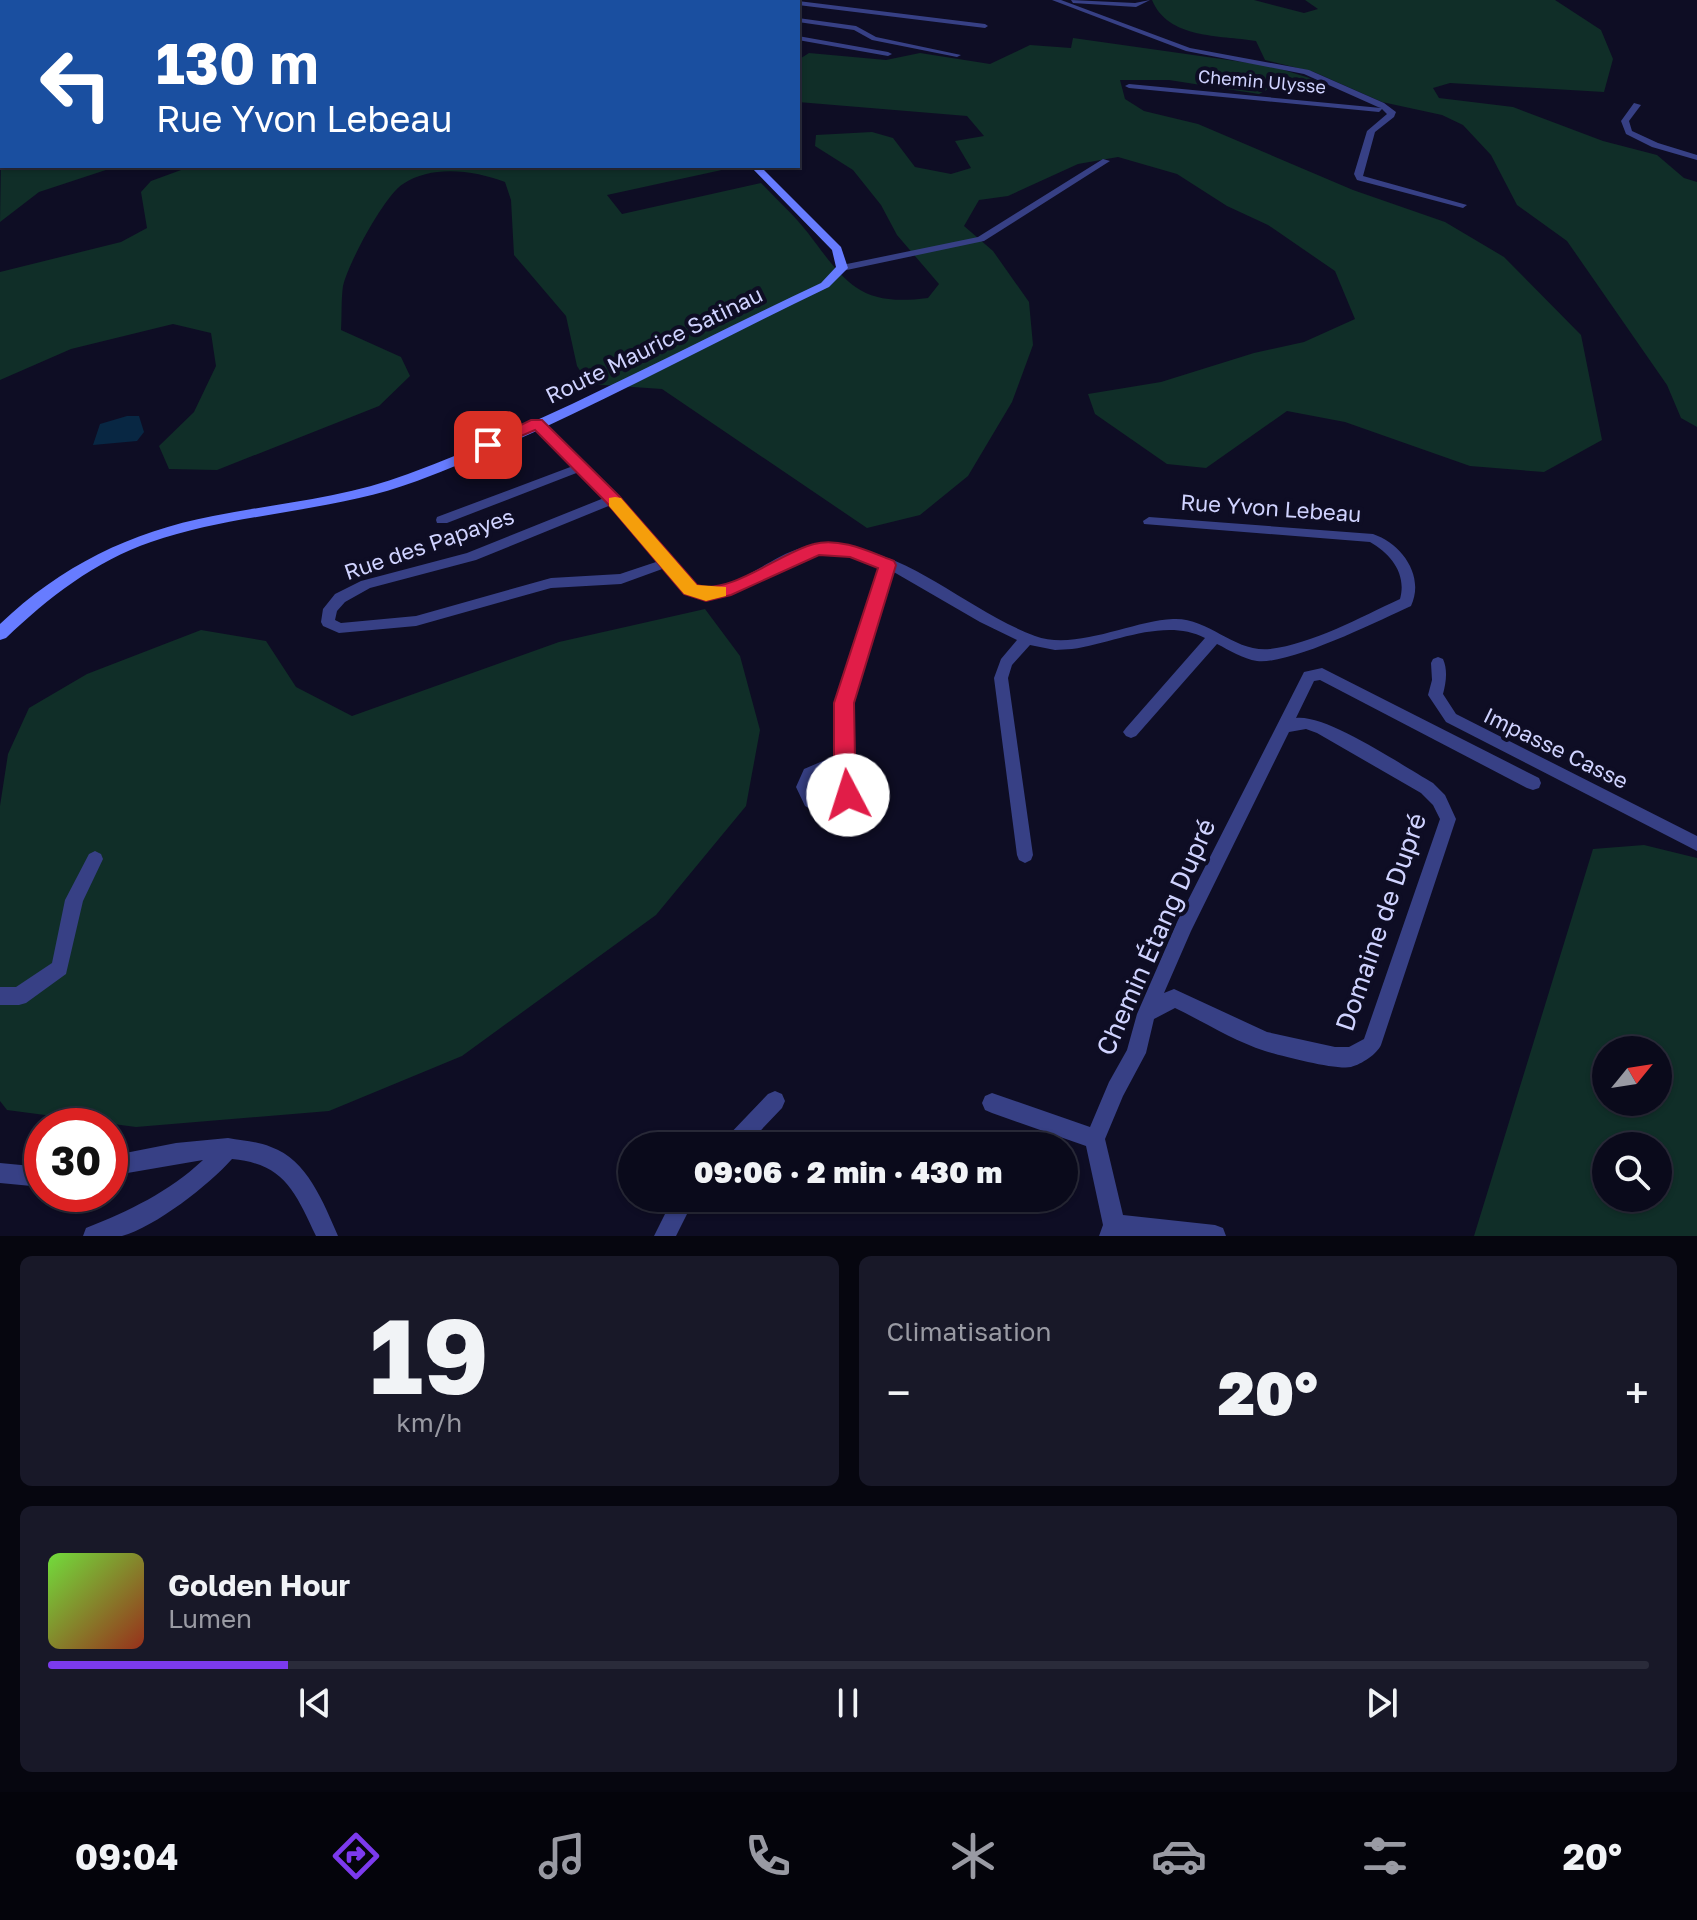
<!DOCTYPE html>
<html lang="fr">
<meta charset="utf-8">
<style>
body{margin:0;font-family:"Golos Text",sans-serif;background:#181828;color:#f1f3f6;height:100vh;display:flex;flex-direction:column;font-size:30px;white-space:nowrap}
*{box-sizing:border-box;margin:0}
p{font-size:26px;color:#999aa3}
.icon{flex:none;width:44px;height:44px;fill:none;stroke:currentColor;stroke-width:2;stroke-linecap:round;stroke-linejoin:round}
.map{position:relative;height:1236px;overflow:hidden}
.panel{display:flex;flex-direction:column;gap:20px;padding:20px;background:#06060f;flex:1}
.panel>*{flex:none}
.hud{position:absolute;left:0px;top:0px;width:800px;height:168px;box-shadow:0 2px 6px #0004,0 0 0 2px #2a2b3a;background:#1a4fa0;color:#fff;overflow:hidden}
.needle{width:52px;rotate:60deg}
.tools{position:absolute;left:1592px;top:1036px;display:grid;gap:16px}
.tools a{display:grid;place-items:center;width:80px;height:80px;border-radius:50%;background:#0a0a1b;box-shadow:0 2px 6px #0004,0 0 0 2px #2a2b3a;font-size:40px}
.speed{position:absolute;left:24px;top:1108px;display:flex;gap:16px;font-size:40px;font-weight:700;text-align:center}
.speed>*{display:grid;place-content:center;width:104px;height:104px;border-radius:50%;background:#0a0a1b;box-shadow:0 2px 6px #0004,0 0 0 2px #2a2b3a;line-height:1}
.speed .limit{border:12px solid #d22;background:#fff;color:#111}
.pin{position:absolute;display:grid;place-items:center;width:68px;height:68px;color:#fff;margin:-34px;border-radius:16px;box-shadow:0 4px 12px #0006}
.me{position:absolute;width:88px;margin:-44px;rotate:355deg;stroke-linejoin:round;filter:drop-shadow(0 0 6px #0008)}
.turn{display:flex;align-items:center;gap:28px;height:168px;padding:0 24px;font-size:36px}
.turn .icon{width:104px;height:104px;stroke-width:2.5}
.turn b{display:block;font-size:56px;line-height:68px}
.big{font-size:60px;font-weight:800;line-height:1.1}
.panel .widget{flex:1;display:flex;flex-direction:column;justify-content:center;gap:12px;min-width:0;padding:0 28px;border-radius:12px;background:#181828}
.panel .dial{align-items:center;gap:0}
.dial b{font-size:104px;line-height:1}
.song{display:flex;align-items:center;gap:24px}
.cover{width:96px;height:96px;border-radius:12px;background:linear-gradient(135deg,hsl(100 70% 55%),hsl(10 70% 35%))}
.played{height:8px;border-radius:4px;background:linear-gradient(90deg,#7c3aed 15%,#2a2b3a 15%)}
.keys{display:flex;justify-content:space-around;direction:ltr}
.heat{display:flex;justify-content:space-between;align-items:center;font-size:44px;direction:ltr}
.panel .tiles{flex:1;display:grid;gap:20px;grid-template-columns:1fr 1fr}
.widget:last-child{grid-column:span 2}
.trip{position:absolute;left:618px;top:1132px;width:460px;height:80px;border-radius:40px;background:#0a0a1b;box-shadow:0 2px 6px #0004,0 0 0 2px #2a2b3a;font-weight:800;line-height:80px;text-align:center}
.menu{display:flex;height:128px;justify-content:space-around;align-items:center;background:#04040b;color:#999aa3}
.menu .icon{width:56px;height:56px}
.menu .active{color:#7c3aed}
.menu b{font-size:36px;color:#f1f3f6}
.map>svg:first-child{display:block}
.green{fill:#102e28;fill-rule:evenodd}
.water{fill:#082743}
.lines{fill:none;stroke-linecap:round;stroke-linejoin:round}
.street{fill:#374085;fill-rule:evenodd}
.secondary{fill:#677cff;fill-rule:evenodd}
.route{fill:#e11d48;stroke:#92132f;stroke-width:2}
.slow{fill:#f59e0b}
.labels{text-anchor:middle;stroke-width:8;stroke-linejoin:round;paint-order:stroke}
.far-street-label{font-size:18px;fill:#d0d3ff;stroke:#0e0d24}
.street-label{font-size:22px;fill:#d0d3ff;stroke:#0e0d24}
.near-street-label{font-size:26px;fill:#d0d3ff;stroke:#0e0d24}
</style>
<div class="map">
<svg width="1697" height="1236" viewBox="0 0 1697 1236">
<rect width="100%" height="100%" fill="#0e0d24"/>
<path class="green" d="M1152 0H1254L1304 13 1318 9 1305 0H1555L1601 30 1613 59 1604 92 1450 83 1433 88 1439 98 1513 107 1603 141 1657 155 1684 178 1697 182V427L1681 418 1667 385 1567 241 1517 205 1491 155 1463 125 1442 115 1382 102 1314 72 1265 60 1256 41C1219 35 1168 39 1152 0Z
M1073 38 1271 66 1319 81 1274 86 1259 94 1169 80H1120L1125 99 1144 111 1198 124 1353 190 1445 222 1504 257 1581 335 1602 440 1544 472 1470 466 1345 422 1287 411 1206 468 1167 464 1095 414 1088 394 1161 382 1254 353 1304 342 1355 319 1335 271 1268 225 1227 206 1177 174 1118 157 1078 164 1008 196 979 200 964 226 993 251 1029 302 1033 345 1012 402 968 476 920 515 867 528 662 389 589 384 577 366 566 316 514 255 511 200 505 182C475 171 433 164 403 184 384 196 348 264 343 286 341 300 342 315 341 330L401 357 410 376 379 406 217 470 169 469 159 446 194 412 216 366 211 333 173 324 71 349 0 380V272L121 242 147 228 141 192 151 181 192 166H740L607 195 622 214 761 183C776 199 794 215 808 233 846 283 859 307 928 298L939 284 897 235 881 205 853 170 815 146 816 135 872 132 893 138 915 167 951 174 971 168 955 141 984 136 967 116 798 102V60L809 53 886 60 920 53 990 64 1030 45 1071 48Z
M2 97V166H118L39 192 0 222Z
M705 609 740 656 760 730 746 806 656 915 462 1056 329 1111 136 1127 7 1110 0 1101V806L8 754 29 708 87 674 201 630 266 641 296 687 352 716 559 642Z
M1644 845 1697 858V1236H1474L1593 849ZM1606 1050H1658V1102H1606ZM1606 1146H1658V1198H1606Z"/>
<path class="water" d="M127 416H139L144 432 137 441 93 445 100 424Z"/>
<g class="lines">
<path class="street" d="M184 0H191L183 2Z
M638 0H646L648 2H640Z
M1052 0H1061L1190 48 1309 70 1384 103 1396 112 1394 117 1375 132 1363 176 1467 205 1463 208 1357 180 1354 174 1367 131 1387 114 1382 109 1379 112 1129 88 1125 86 1129 84 1381 108 1378 107 1304 74 1186 51Z
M1071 0 1135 3 1150 0 1136 7 1073 3Z
M798 1 985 24 988 26 985 28 798 5V2H795Z
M798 18 856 26 876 37 961 55 957 57 872 40 854 30 798 22Z
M798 36 888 52 892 54 888 56 798 40Z
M0 64H2L0 69Z
M1634 103 1641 105 1629 121 1632 131 1658 143 1697 155V160L1652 147 1626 134 1621 121Z
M1103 159 1110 161 984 241 842 271 837 268 842 265 978 237Z
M537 419 541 420 617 496 695 585C737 593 764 559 801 548 817 543 834 545 850 547 919 559 971 612 1035 636 1076 651 1131 621 1173 619 1208 617 1235 653 1270 649 1312 644 1361 617 1400 599 1407 574 1391 554 1370 542L1144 524 1143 521 1149 517 1373 534C1402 544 1425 576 1411 606 1378 621 1290 665 1257 661 1243 659 1229 650 1217 644L1136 736 1131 738 1126 736 1123 732 1126 728 1205 638C1165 617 1114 643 1072 649L1055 650 1030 645 1012 665 1008 678 1033 855 1031 860 1025 863 1019 860 1017 855 994 678 1001 659 1017 640 980 622 892 571 852 703 853 759 860 779 854 800 821 815 805 806 796 787 804 769 837 755 836 703 880 566C859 557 829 550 807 556 768 566 741 604 698 595 695 595 688 594 686 592 678 587 671 575 665 568L621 584 551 588 416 626 339 633 323 626 321 622 323 609 335 594 361 581 467 553 604 498 579 472 447 523H437L436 520 437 517 573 466 533 426 531 423ZM611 505 659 561 620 574 551 578 416 616 341 623 335 620 337 611 345 602 370 588 476 560ZM840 768 844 779 841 791 822 800 817 796 812 787 816 779Z
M1438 657 1443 659C1448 670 1446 683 1443 694L1456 714 1697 836V851L1446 722 1428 695 1432 680 1431 663 1433 659Z
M1322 668 1539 778 1541 783 1539 788 1533 790 1527 788 1320 680 1314 681 1296 718C1327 714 1403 766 1433 783L1445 795 1456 819 1381 1045C1377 1054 1362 1064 1351 1067 1335 1070 1283 1056 1265 1051 1234 1041 1204 1022 1175 1008L1154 1019 1146 1053 1123 1096 1105 1139 1123 1215 1215 1225 1223 1228 1226 1236H1099L1103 1225 1086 1146 992 1113 985 1110 982 1103 985 1096 992 1093 1090 1127 1109 1082 1127 1050 1137 1014 1178 920 1304 672ZM1306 729 1317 733 1421 793 1433 805 1440 819 1364 1039 1349 1047H1335L1267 1032 1174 989 1164 993 1191 931 1289 732Z
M95 851 101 854 103 859 83 901 66 974 26 1003 19 1005H0V987H16L52 963 65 900 89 854Z
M775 1091 782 1094 785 1101 782 1108 746 1146H722L725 1139 768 1094Z
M228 1138C243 1141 257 1141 271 1147 307 1159 324 1204 338 1236H316C295 1192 285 1164 232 1159 209 1185 155 1227 122 1236 110 1236 95 1236 83 1236L86 1228C129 1211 169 1192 203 1160L110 1176V1156L176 1143Z
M0 1163 42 1167V1187L0 1183Z
M673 1198H695L676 1236H654Z"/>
<path class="secondary" d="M788 0H801L798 2Z
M750 166H760L841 247 848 268 829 287C692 352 559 428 417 481 331 513 238 512 151 542 95 561 48 598 6 638L0 640V624C61 566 130 532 213 516 278 503 345 498 408 474 550 421 684 347 821 283L836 267 832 250Z"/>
</g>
<path class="route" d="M531 420H542L619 496 697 585C729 596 781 552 814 544 840 537 870 552 894 561L896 565 854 703 855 759 863 779 856 802H841L838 795 842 779 834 759V703L878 568 850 557 819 555 731 595 706 601 684 594 607 503 535 430 493 448 480 445Z"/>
<path class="slow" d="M615 497 621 498 697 585 726 587V596L706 601 684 594 609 506V498Z"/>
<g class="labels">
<g class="far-street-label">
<text transform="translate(1262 82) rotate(5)" y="6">Chemin Ulysse</text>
</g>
<g class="street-label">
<text transform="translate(654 345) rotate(-26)" y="8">Route Maurice Satinau</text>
<text transform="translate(1271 508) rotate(4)" y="8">Rue Yvon Lebeau</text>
<text transform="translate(429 544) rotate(-19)" y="8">Rue des Papayes</text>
<text transform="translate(1556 748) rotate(26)" y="8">Impasse Casse</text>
</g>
<g class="near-street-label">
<text transform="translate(1381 922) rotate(-71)" y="9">Domaine de Dupré</text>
<text transform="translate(1156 937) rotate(-66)" y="9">Chemin Étang Dupré</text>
</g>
</g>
</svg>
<div class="tools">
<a><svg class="needle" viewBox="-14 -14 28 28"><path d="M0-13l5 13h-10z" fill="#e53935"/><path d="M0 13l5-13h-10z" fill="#999aa3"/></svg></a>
<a><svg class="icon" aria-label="search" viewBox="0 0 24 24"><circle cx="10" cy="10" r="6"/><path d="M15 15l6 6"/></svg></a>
</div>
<div class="speed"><div class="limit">30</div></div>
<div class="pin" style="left:488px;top:445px;background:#d93025"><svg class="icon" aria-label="arrive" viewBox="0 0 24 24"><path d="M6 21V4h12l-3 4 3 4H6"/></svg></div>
<svg class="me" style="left:848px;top:795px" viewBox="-20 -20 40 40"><circle r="19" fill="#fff"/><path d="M0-13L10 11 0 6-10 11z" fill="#e11d48"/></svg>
<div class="trip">09:06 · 2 min · 430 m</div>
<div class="hud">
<div class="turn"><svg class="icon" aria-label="left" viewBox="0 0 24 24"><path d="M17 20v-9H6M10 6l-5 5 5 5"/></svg><div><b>130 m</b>Rue Yvon Lebeau</div></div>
</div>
</div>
<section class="panel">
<div class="tiles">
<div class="widget dial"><b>19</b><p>km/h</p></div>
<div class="widget"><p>Climatisation</p>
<div class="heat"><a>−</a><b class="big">20°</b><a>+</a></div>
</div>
<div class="widget">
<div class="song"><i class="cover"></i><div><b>Golden Hour</b><p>Lumen</p></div></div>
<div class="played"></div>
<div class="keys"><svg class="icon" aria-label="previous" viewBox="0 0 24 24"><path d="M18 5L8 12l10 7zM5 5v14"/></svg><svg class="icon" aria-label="pause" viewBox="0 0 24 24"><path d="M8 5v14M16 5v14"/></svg><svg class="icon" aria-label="next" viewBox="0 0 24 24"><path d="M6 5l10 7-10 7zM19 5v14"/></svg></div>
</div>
</div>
</section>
<nav class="menu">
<b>09:04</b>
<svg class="icon active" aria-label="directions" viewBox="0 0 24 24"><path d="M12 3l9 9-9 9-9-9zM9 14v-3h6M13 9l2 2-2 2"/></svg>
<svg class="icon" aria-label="music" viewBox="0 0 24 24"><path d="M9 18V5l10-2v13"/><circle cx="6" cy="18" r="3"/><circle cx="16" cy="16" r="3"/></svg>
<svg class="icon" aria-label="phone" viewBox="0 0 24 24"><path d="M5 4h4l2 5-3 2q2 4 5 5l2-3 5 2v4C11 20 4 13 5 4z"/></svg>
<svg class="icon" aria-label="climate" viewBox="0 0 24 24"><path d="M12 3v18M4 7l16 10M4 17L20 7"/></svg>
<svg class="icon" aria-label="car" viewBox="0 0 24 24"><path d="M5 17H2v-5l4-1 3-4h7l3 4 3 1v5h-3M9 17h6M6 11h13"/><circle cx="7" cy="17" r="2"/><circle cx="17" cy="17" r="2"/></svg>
<svg class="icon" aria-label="filters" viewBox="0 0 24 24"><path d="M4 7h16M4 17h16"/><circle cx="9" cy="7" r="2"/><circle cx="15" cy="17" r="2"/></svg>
<b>20°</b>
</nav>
